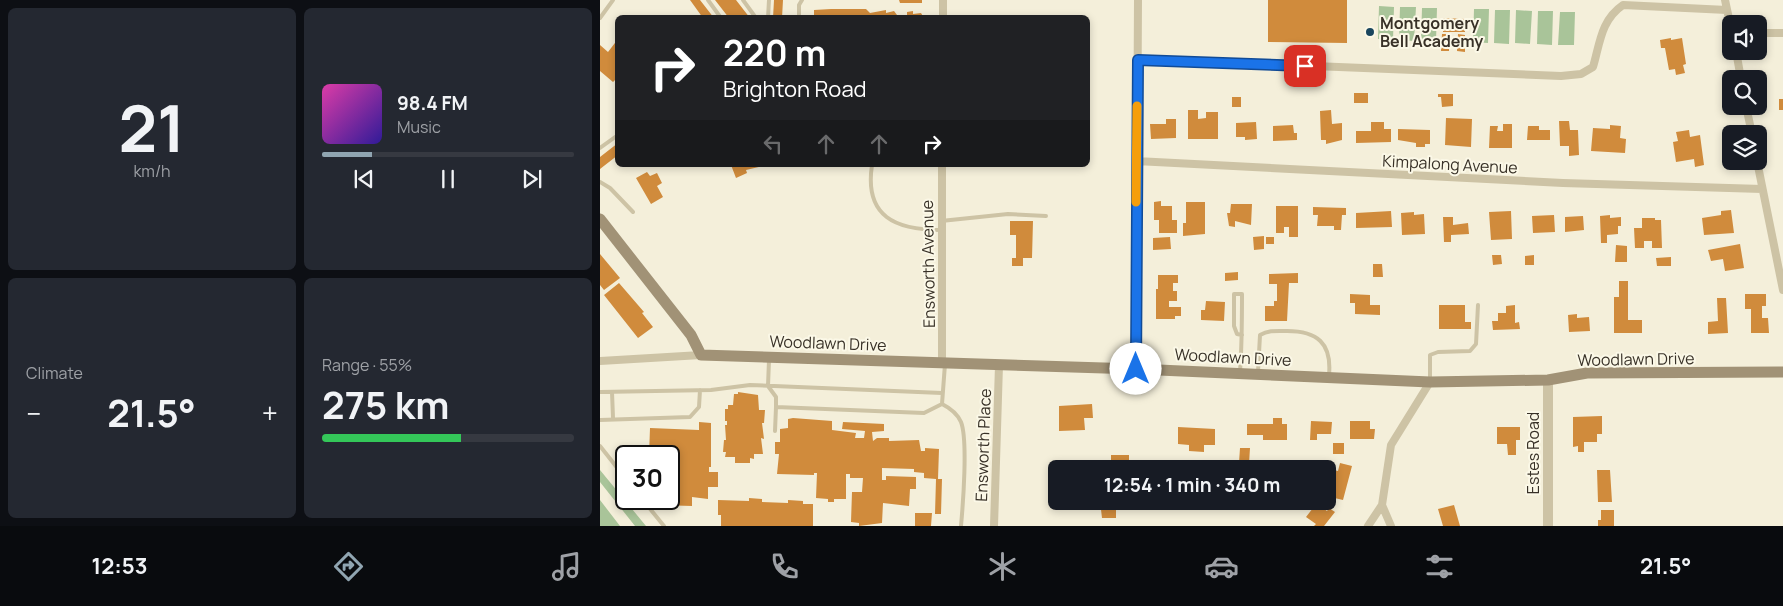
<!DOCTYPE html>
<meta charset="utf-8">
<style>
body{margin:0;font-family:Manrope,sans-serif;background:#242831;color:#f1f3f6;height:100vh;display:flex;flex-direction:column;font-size:19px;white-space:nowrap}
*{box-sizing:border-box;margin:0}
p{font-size:16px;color:#9ea1a6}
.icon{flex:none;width:28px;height:28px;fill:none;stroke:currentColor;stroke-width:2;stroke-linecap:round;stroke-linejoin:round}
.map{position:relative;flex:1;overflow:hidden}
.drawer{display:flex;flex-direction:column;gap:8px;padding:8px;background:#0d0f14;width:600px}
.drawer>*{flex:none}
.top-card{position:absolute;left:15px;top:15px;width:475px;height:152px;border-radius:8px;box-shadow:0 2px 8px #0003;background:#202124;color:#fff;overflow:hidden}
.tools{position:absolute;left:1122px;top:15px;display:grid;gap:10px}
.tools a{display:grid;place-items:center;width:45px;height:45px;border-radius:8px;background:#171b24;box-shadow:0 2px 8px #0003;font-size:25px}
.speed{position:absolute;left:15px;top:445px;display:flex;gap:10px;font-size:25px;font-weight:700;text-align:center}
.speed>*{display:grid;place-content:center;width:65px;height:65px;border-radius:50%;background:#171b24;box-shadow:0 2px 8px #0003;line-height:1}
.speed .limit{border:2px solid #111;border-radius:8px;background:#fff;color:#111}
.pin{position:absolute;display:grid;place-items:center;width:42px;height:42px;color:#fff;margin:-21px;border-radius:10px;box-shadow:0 2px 8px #0006}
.me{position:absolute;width:55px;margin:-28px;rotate:0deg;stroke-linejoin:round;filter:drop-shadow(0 0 4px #0008)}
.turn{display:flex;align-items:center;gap:18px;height:105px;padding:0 25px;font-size:22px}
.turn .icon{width:65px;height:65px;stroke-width:2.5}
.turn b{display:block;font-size:35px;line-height:42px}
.lanes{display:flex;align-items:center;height:48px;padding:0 25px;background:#0003;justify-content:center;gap:25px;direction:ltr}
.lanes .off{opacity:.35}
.big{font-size:38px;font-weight:700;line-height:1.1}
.drawer .card{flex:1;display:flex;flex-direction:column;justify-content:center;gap:8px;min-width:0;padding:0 18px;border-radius:8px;background:#242831}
.drawer .dial{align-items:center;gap:0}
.dial b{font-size:65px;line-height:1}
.song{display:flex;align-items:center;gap:15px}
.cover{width:60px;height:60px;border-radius:8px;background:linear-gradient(135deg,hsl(320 70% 55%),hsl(250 70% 35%))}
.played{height:5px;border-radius:2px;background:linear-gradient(90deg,#90a5b1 20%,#363941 20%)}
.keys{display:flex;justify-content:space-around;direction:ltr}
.heat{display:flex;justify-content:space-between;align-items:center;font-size:28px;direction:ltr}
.charge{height:8px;border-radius:4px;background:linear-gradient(90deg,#34c759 55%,#363941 0)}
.drawer .tiles{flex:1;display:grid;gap:8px;grid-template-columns:repeat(2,1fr)}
.trip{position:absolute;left:448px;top:460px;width:288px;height:50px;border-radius:8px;background:#171b24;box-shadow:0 2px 8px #0003;font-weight:700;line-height:50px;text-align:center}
.tabs{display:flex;height:80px;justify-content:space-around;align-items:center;background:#090b0e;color:#9ea1a6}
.tabs .icon{width:35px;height:35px}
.tabs .active{color:#90a5b1}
.tabs b{font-size:22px;color:#f1f3f6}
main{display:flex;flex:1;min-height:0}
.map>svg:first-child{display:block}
.green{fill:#a9c499}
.building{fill:#d08b3c}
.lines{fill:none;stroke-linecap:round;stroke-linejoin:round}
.service{stroke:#cdc3a5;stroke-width:4}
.minor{stroke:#cdc3a5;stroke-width:8}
.tertiary{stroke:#cdc3a5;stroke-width:10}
.secondary{stroke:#a19276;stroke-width:11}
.route-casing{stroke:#114b97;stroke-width:12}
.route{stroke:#1a73e8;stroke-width:9}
.slow{stroke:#f59e0b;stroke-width:9}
.poi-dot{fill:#19455d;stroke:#fbf8e7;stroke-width:2}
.labels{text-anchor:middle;stroke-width:4;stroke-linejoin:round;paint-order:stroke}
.poi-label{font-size:16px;font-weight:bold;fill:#383127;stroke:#fbf8e7;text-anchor:start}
.street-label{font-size:16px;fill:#383127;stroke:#fbf8e7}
</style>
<main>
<section class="drawer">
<div class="tiles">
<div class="card dial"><b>21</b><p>km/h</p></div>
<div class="card">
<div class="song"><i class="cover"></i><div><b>98.4 FM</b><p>Music</p></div></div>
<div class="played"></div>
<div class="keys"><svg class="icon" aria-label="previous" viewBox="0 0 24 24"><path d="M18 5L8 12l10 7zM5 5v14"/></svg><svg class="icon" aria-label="pause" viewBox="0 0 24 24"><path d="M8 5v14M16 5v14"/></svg><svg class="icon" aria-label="next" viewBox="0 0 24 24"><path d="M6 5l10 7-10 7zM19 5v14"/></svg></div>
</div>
<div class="card"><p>Climate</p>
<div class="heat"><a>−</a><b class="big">21.5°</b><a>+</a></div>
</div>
<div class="card"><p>Range · 55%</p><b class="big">275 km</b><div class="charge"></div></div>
</div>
</section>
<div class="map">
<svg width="1183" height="526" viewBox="0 0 1183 526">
<rect width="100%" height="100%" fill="#f4efda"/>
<path class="green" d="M779 6 794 7 793 40 778 39Z
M800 7H816L814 41 799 40Z
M822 8H837L836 41H821Z
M874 9H889L888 43 873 42Z
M895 10H910L909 44 894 43Z
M916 10 932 11 930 44 915 43Z
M938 11H953L952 45 937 44Z
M960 12H975L974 45H958Z
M0 470 46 526H35L0 482Z
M0 500 20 526H0Z"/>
<path class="building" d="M90 0H100L114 18H103Z
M115 0H136L150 18H129Z
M174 0H183L182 18H173Z
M299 0H322V3H300Z
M668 0H747V43L668 42Z
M231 9H266L270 13 286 10V13L294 11 297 15H307V12L313 11V14L321 13 324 18H214V10Z
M843 18 865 19V32H843Z
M842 34H849V51H841Z
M858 34 865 35V52L857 51Z
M1071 38V40L1082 38 1086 64 1083 65 1085 73 1076 75 1075 69 1069 70 1065 48H1061L1060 40Z
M18 39V77L13 82 0 71V45L8 52Z
M754 93H768V103H754Z
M838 94H853V106L842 107 841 97H838Z
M632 97H641V107H632Z
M1179 99H1183V110H1179Z
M588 110H598V119L606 118V112H618V139H588Z
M731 110 732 124 742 123V140L726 144V140H721L720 111Z
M846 118 872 119 871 147 845 145Z
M566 119H576V138L551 139 550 124H566Z
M959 121H969L970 130H978L979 155 969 156V146H960Z
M656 122 657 139 645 140V137H636V123Z
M771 122H784V129H791V142L756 143V131H771Z
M903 124H912V148H889L890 126H898L897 131H903Z
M693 125 694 133H697V140L673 141V126Z
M1010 125 1021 126 1020 138 1026 139 1025 153 991 151 993 128 1010 129Z
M928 126H939V130H950V140H927Z
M798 129 830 130V144H825V147H816V143L798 140Z
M1089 130 1090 137 1100 135 1104 165 1095 167 1094 159 1076 162 1073 142 1078 141 1076 132Z
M18 143V155L0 169V157Z
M131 165H167L146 170 147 173 136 178Z
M47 172 50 176 57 173 62 183 57 186 63 197 51 204 36 178Z
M561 201V206H572V220H577V233H559V220H554V202Z
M586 202H605V234L583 236V223H586Z
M631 204H652L651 225 635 221V227L629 226 627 213H630Z
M676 206H698V237H689V227H684V233H676Z
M713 207 746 208V215H742L741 230H734V226H717L718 215H713Z
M1131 210 1134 233 1104 235 1102 218 1121 215V211Z
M791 211 792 227 756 228V213Z
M911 211 912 239 891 240 889 212Z
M814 212V215L824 214 825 234 802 235 801 213Z
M954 215 955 232 933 233 932 216Z
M1010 215V218L1021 217V226H1018V234L1007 235V243H1001L1000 216Z
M983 216 984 230 965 232V217Z
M843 217H853V225L868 223 869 234 851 235V242H844Z
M1042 218H1055V220H1061L1062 248H1052V241H1044V248H1035L1034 228H1042Z
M410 221H433L432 258H423V266H412V258H416V235H410Z
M664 236V249L654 250 653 237Z
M570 237 571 249 553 250V238Z
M666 237H674V244H666Z
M1140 244 1144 268 1125 271 1123 259 1111 261 1108 250Z
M1016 245 1027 246V262H1015Z
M0 254 20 278 4 290 0 285Z
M892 255H901L902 264 893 265Z
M934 255V265H925V256Z
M1071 257V266H1057L1056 258Z
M773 264H782L783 277H773Z
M638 272V280L625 281V273Z
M698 273V283H689L687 321H665V306H674V301H677V284H669V274Z
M558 275H578V283H573V291H577V301H569V307H581V316H575V319H556V289H558Z
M1019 281H1028V320H1042V333H1014V297H1019Z
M19 283 44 312 42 313 53 327 38 338 4 295Z
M750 294 770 295V305H780V315L755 314V303H750Z
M1145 294H1166V306H1162V318H1168L1169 333H1151V309H1145Z
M1117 298H1126L1128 333 1108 334V322L1118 321Z
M606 301 625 302 624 321 601 320V310H605Z
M839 305H865V322H871V329H839Z
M915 305V323L919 322 920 329 893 330 892 321H898V313H906V306Z
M977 314V318L989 317 990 331 969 332 968 315Z
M138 392 158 395 159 410H165L164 423H162L164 439 161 438 163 454H154V459L150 458V463H135V457H125L126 452H123L124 440H126L125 425H127V421H125V409H128V405H133L134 394H138Z
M492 404 493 418H484L485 430 459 431V406Z
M1002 416V434H997V442H984V452H978V446L973 447V417Z
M193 418 232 421V430L256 433 255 438H264L265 431 242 429 243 422 284 424V431L272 432 273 441 277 438H289V441L319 440 321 451H325V448L339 449 338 479H342L341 514H335L336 479 324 478V473L314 472V469L282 468V480H286V476L316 477V489H310L309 506 283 503 282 523 259 526V523L251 522 252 492H262L263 478H250V474H246V499H234V502H228V499L216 498 217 473H214V475L177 474 179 454H175V442H180V429L188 428V419Z
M673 418H682V424H687V440H663V435H647V424H673Z
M711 421 732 422 731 434H717V440H710Z
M750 421H770V429H775L774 439H750Z
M99 422 111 423V467H109V472H118V487H108V499L92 497V506L59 505 60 499H69V456H49L50 428 99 430Z
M578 427 615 429V445H604V452L589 451V445L578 444Z
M897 427H920V440H916V455H908L907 444H897Z
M733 443H744V454H733Z
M640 448H650L649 464 639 463Z
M511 455H529V463L533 462V469H503V462H511Z
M740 463 752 466 743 500 726 496V468L738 471Z
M997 470H1010L1012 502H998Z
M149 498 162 499V502L188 503V500L203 501V504H213V526H121V515H118V500L149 501Z
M500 501H524V506H516V518H502Z
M713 501H724L720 506 727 511 729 508 735 512 724 526H714L716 524 706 517 713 508 709 505Z
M854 505 860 526H843L838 509Z
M1001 510H1014V526H998V520H1001Z
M315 513H332L331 526H315Z"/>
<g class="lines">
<path class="service" d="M108 0 121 18
M143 0 156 18
M0 18 13 0
M168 18 169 0
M199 18V5L202 0
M0 148 18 135
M272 165C264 217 296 230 341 230
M0 182 10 188 33 212
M341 221 408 214 446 216
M169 360 168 386 176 397V407L324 413 342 404
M640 371C642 345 642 320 642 294H634V326L637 334 642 335
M658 372 660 335C669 330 676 331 687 331 717 331 732 343 729 375
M830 380V355L838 352 870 351 876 344 878 305
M0 392 111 390 150 385 342 393
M12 392 13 418
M342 404C350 408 357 413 361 422 368 440 363 504 361 526
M342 404 345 364
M0 420 90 417 99 407 100 390
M175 431 176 407
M0 446 26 479
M42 499 64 526"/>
<path class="minor" d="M1125 0 1131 28
M343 18V0
M1159 33H1183
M1136 51 1141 79
M538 59 961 76 981 74 993 67C1000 43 1001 20 1023 5L1127 10
M1146 106 1152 134
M536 161 963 183 1162 189
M1157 161 1183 290
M342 165V363
M0 361 101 355
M536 369 538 0
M782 505 791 526
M394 526 399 365
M768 526 782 505 791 445 830 382"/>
<path class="tertiary" d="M948 526V380"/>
<path class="secondary" d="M0 219 91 335 101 355 536 369 830 382 948 380 987 373 1183 372"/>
</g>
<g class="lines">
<g class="route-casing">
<path id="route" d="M536 369 538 60 705 66"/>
</g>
<use href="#route" class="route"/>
<path class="slow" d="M536 202 537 106"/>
</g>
<circle class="poi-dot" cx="770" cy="32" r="5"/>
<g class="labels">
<g class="poi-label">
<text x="780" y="29">Montgomery<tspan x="780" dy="18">Bell Academy</tspan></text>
</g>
<g class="street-label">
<text transform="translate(850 164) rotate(3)" y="6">Kimpalong Avenue</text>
<text transform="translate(328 264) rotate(-91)" y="6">Ensworth Avenue</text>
<text transform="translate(228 343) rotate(2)" y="6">Woodlawn Drive</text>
<text transform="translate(633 357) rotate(3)" y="6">Woodlawn Drive</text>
<text transform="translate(1036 359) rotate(-1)" y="6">Woodlawn Drive</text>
<text transform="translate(383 445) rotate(-88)" y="6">Ensworth Place</text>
<text transform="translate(933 453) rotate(-90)" y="6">Estes Road</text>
</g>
</g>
</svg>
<div class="tools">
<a><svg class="icon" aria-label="sound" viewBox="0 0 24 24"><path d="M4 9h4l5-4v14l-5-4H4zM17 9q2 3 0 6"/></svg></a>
<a><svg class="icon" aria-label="search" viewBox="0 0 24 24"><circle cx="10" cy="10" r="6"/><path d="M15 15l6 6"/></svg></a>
<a><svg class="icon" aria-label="layers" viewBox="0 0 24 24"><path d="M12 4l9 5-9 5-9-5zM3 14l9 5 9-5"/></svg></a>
</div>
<div class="speed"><div class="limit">30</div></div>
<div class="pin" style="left:705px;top:66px;background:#d93025"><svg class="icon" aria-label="arrive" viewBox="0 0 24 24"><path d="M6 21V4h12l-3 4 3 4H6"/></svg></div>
<svg class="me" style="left:536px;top:369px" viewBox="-20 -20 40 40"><circle r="19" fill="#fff"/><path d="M0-13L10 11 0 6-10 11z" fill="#1a73e8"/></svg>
<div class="trip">12:54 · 1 min · 340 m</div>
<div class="top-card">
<div class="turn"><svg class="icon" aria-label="right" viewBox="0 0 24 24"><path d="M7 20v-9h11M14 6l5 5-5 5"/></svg><div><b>220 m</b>Brighton Road</div></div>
<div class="lanes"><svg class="icon off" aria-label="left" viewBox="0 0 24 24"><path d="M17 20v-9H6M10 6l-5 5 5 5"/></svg><svg class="icon off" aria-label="ahead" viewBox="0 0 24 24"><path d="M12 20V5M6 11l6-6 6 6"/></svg><svg class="icon off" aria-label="ahead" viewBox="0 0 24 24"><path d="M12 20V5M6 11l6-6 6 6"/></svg><svg class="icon" aria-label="right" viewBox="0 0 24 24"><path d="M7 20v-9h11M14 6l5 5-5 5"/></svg></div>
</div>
</div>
</main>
<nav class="tabs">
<b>12:53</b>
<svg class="icon active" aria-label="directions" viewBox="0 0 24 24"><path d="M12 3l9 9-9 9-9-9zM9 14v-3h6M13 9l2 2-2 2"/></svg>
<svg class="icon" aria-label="music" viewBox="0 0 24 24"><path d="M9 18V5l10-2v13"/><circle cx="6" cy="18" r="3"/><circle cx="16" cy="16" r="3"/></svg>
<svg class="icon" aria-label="phone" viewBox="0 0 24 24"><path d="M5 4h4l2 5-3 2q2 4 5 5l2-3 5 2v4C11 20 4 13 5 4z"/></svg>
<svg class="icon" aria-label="climate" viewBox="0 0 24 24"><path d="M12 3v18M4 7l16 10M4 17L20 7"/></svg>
<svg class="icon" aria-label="car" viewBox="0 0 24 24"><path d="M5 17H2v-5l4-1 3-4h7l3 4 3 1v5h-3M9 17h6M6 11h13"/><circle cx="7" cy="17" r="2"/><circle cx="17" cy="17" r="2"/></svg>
<svg class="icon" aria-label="filters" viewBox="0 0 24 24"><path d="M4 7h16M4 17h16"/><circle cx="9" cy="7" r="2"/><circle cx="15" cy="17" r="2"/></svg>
<b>21.5°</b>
</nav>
